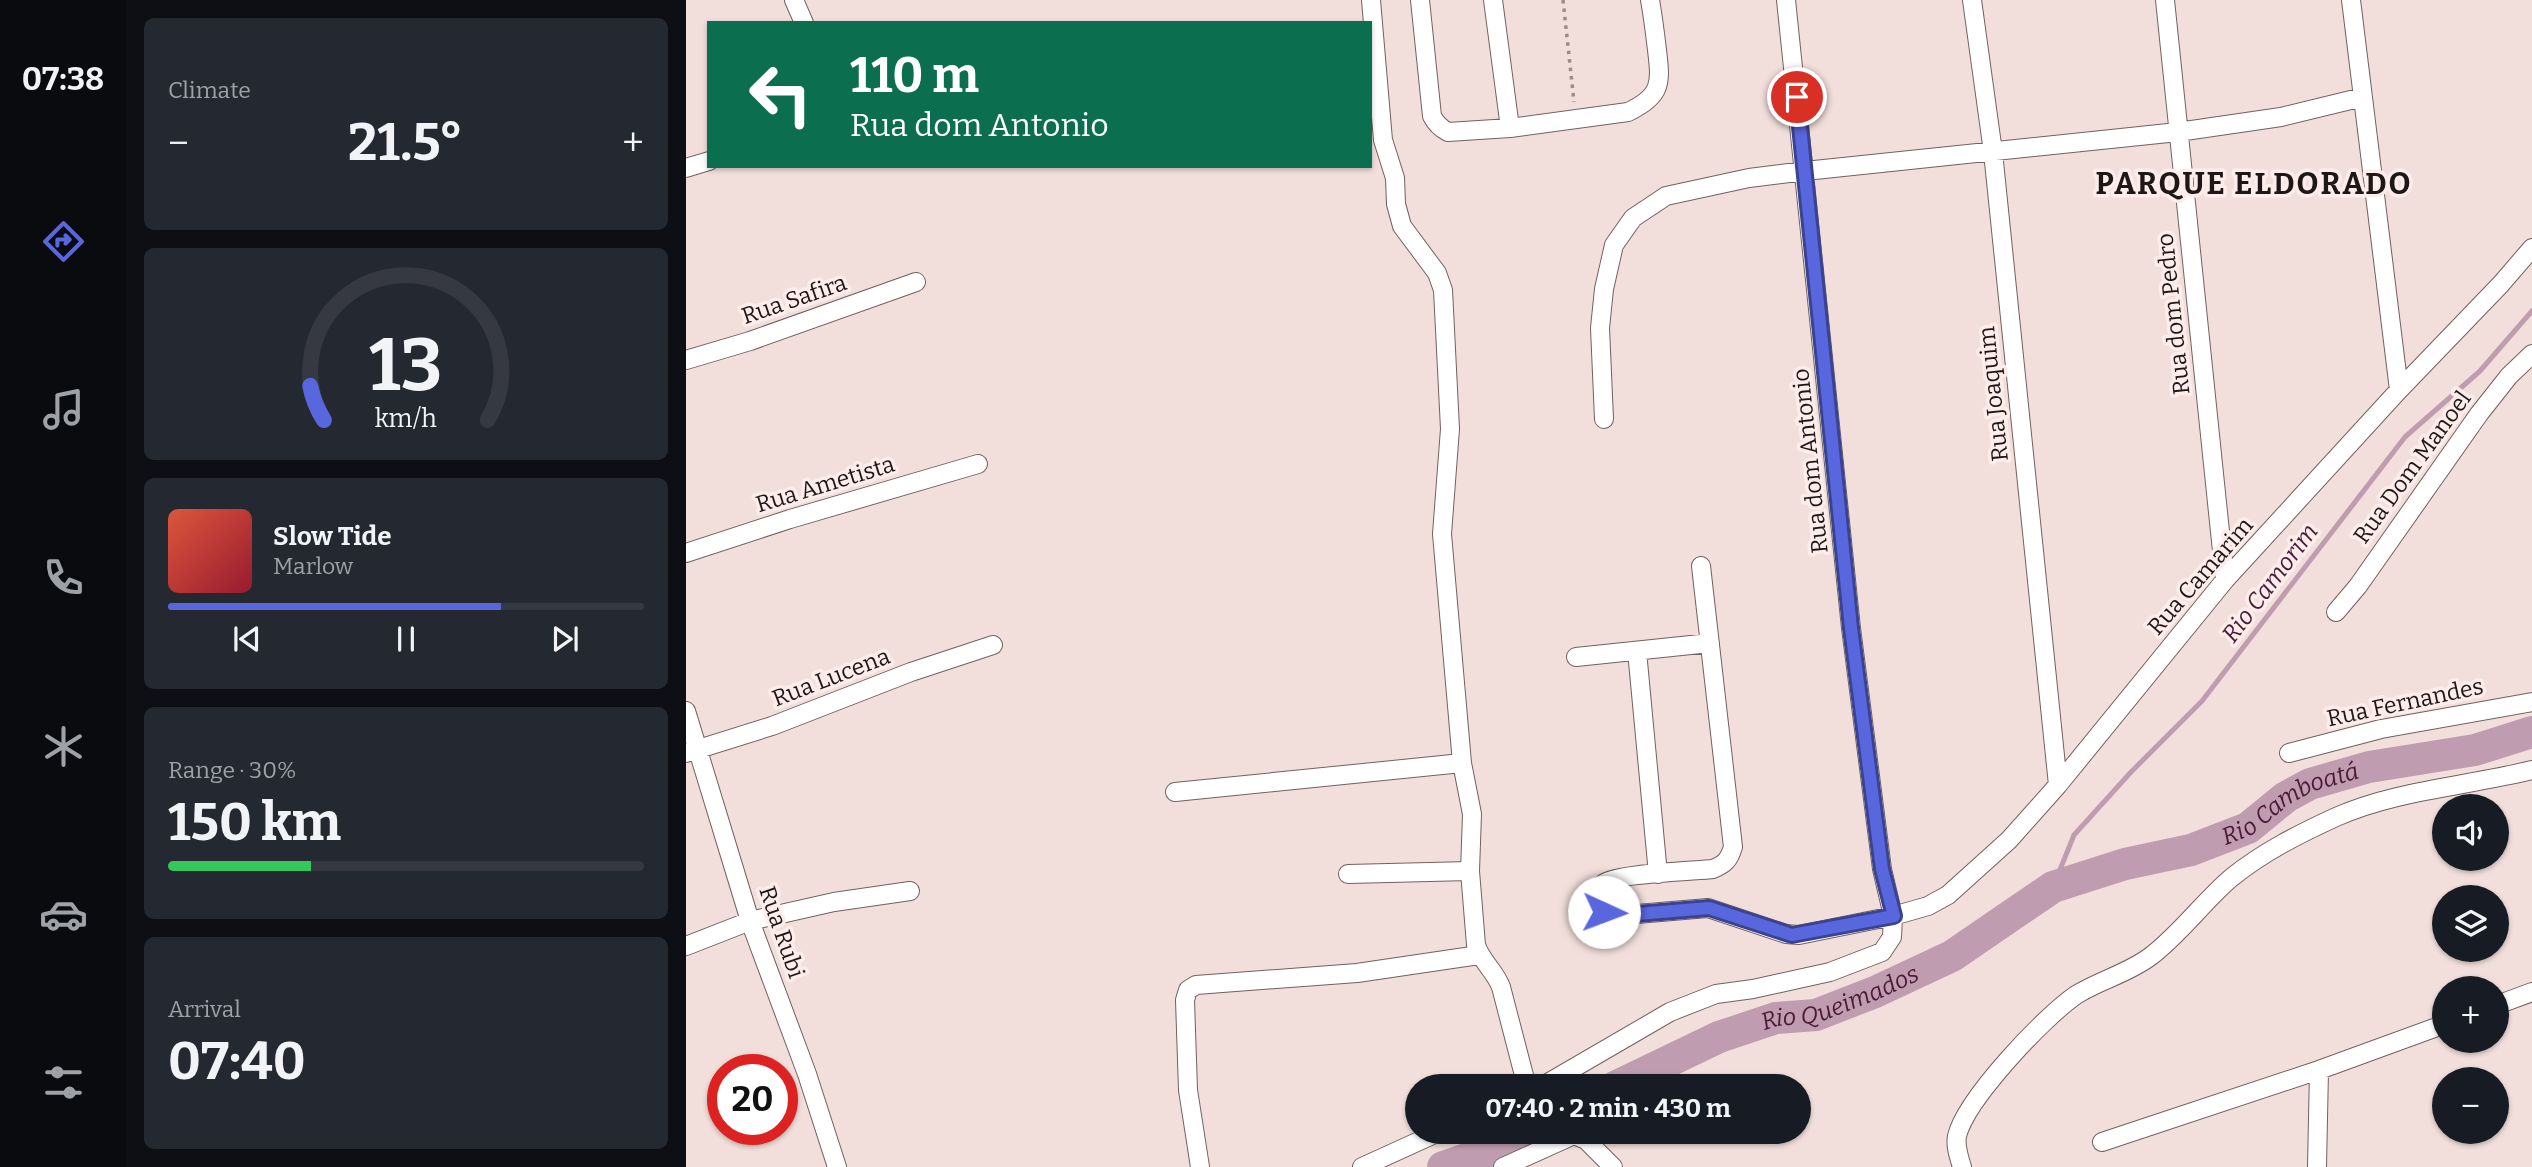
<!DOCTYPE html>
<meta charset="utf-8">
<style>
body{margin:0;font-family:Bitter,serif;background:#242831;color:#f1f3f6;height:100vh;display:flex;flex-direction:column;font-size:26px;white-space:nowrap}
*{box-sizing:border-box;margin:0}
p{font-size:23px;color:#9ea1a6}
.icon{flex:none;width:38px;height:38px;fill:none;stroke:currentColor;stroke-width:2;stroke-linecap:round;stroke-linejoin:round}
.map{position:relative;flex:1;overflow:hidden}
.details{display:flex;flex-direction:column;gap:18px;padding:18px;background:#0d0f14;width:560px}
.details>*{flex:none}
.hud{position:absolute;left:21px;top:21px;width:665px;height:147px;border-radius:0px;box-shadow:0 2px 5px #0004;background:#0b6e4f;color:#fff;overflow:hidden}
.tools{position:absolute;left:1746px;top:794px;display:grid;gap:14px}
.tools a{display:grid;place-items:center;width:77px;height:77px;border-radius:50%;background:#171b24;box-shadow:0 2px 5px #0004;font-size:35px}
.speed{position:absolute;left:21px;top:1054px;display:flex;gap:14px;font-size:35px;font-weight:700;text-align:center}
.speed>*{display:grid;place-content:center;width:91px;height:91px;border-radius:50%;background:#171b24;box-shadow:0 2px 5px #0004;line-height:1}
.speed .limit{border:10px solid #d22;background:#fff;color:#111}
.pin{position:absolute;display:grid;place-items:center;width:60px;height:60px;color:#fff;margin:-30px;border:4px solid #fff;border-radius:50%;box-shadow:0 2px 7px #0007}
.me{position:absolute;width:77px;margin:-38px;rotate:92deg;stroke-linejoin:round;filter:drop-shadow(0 0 5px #0008)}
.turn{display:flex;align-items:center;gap:24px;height:147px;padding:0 28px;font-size:32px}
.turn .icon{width:91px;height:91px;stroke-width:2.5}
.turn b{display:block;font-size:49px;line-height:60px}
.big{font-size:52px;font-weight:700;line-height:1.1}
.details .tile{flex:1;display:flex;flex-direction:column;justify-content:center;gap:10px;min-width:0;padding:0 24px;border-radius:10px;background:#242831}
.details .dial{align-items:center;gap:0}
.dial svg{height:182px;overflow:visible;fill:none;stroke:#363941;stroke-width:7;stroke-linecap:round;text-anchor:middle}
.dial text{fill:#f1f3f6;stroke:none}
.song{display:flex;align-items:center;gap:21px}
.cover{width:84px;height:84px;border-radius:10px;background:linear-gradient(135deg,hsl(10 70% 55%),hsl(350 70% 35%))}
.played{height:7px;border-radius:4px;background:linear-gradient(90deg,#5967de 70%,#363941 70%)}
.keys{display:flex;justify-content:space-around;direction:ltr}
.heat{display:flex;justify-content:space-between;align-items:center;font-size:38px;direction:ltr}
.charge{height:10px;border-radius:5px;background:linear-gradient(90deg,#34c759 30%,#363941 0)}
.trip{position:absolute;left:719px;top:1074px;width:406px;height:70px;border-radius:35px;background:#171b24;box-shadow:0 2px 5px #0004;font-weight:700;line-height:70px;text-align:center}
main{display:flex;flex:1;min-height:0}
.tabs{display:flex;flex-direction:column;width:126px;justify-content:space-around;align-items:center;background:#090b0e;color:#9ea1a6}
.tabs .icon{width:49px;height:49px}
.tabs .selected{color:#5967de}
.tabs b{font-size:32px;color:#f1f3f6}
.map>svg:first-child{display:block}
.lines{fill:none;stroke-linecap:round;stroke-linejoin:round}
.stream{stroke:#c09cb0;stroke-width:5}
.river{stroke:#c09cb0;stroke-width:32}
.minor-casing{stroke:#71615e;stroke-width:20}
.path{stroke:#9a8c89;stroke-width:3.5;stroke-dasharray:3.5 5;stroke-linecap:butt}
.minor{stroke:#fff;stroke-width:18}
.route-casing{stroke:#3a4390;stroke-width:18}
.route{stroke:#5967de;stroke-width:12}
.labels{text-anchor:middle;stroke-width:7;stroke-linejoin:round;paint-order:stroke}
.street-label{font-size:23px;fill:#1e1716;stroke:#fcedea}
.water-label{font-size:24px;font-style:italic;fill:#4a1b39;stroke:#fcedea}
.district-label{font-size:30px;font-weight:bold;letter-spacing:2px;fill:#1e1716;stroke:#fcedea}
</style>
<main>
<nav class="tabs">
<b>07:38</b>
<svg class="icon selected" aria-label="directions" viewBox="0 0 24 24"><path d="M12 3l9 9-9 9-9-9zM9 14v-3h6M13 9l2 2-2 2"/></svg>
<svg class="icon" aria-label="music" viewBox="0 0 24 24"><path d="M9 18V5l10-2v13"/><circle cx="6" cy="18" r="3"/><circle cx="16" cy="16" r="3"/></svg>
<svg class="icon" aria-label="phone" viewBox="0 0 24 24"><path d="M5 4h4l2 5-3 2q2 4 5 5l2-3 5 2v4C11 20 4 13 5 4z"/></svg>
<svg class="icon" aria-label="climate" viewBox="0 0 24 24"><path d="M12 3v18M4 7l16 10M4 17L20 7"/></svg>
<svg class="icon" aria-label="car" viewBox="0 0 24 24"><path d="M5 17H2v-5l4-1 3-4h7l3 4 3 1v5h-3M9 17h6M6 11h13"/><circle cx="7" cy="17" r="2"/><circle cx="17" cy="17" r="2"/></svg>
<svg class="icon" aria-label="filters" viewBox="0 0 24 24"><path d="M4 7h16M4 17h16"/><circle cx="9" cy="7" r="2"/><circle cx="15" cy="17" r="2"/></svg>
</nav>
<section class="details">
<div class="tile"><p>Climate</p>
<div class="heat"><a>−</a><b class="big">21.5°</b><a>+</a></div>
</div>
<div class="tile dial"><svg viewBox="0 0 100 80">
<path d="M14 69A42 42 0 1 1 86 69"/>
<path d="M14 69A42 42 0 0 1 8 54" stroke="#5967de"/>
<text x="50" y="56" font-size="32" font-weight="700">13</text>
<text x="50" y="72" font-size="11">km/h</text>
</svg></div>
<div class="tile">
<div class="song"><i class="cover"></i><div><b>Slow Tide</b><p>Marlow</p></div></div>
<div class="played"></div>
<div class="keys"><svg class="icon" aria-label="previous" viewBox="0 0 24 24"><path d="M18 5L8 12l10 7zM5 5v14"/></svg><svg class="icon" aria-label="pause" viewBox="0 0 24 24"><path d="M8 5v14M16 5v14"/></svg><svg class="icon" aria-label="next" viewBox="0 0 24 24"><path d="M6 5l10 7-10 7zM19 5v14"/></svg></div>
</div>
<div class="tile"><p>Range · 30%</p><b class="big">150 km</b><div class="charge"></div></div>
<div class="tile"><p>Arrival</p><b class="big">07:40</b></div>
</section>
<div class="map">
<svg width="1846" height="1167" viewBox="0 0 1846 1167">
<rect width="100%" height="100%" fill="#f2dfdb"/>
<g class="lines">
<path class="stream" d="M1367 887 1388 835 1445 772 1516 701 1719 437 1794 371 1846 311"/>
<g class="river">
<path id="s1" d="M929 1087 1033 1037 1090 1018 1130 1015 1189 992 1266 956 1367 887 1439 864 1505 850 1562 828 1600 797 1624 784 1683 767 1789 750 1846 732"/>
<path d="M757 1167 832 1141 846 1132"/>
</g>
<g class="minor-casing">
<path id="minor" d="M108 0 118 23
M685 0 697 140 709 178 710 204 716 226 751 273 757 290 764 429 756 534 776 763 786 814 784 871 790 945C795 961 809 971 815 987L841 1087
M734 0 746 116C750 124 754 128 762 132L824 128
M807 0 824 128 942 112C976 96 975 83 971 50 969 33 967 17 964 0
M1286 0 1307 152 1372 785
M1479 0 1539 580
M1665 0 1713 390
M0 168 23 161
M0 360 64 341 230 282
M918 419 914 328 918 289 928 245 947 218 980 196 1063 178 1119 171 1492 132 1595 117 1677 97
M0 553 104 519 292 464
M1015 566 1047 847C1043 860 1039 864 1027 869 1009 871 925 874 917 884 912 890 912 899 913 906L918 912 939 915 1022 908 1100 934 1113 935 1207 916 1242 906 1262 895 1323 840 1372 785 1539 580 1713 390 1815 284 1846 248
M1650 612 1672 586 1793 414 1823 376 1846 354
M951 651 972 874
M890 657 1024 643
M0 711 64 921 121 1074 151 1167
M0 753 86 726 225 672 307 645
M1603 753 1695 729 1846 702
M489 792 776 763
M662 874 784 871
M0 946 64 921 148 902 224 891
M1811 1005 1846 992
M855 1087 984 1012 1030 994 1067 989 1144 972 1196 952 1206 937 1207 916 1196 869 1165 628 1100 0
M1416 1142 1633 1070 1759 1024
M514 1167 502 1090 499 1000 502 990 510 985 671 973 793 955
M676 1167 753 1132
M817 1167 888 1135 900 1140 927 1167
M1276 1167C1273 1157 1269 1146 1271 1136 1280 1099 1358 1017 1390 995 1414 980 1443 973 1465 956 1495 933 1517 902 1545 878 1577 852 1613 834 1650 817 1711 790 1782 786 1846 770
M1631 1167 1633 1070"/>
</g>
<path class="path" d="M877 0 888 102"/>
<use href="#minor" class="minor"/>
</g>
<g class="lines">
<g class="route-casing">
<path id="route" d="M918 912 939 915 1023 908 1106 935 1208 916 1196 869 1165 628 1111 97"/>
</g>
<use href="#route" class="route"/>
</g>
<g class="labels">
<g class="street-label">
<text transform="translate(108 299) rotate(-19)" y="8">Rua Safira</text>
<text transform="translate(1487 314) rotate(-96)" y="8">Rua dom Pedro</text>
<text transform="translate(1307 394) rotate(-96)" y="8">Rua Joaquim</text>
<text transform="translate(1124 461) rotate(-96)" y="8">Rua dom Antonio</text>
<text transform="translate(1726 467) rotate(-54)" y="8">Rua Dom Manoel</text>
<text transform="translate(139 484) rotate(-17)" y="8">Rua Ametista</text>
<text transform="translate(1514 576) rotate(-49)" y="8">Rua Camarim</text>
<text transform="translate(145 677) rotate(-21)" y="8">Rua Lucena</text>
<text transform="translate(1719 702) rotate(-12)" y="8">Rua Fernandes</text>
<text transform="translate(96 932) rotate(71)" y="8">Rua Rubi</text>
</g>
<g class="water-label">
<text transform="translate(1584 583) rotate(-53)" y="8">Rio Camorim</text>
<text dy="8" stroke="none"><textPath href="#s1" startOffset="740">Rio Camboatá</textPath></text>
<text dy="8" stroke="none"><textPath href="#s1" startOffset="243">Rio Queimados</textPath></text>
</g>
<g class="district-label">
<text x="1568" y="194">PARQUE ELDORADO</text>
</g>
</g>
</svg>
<div class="tools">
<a><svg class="icon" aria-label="sound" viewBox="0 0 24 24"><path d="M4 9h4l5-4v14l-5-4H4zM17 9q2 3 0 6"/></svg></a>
<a><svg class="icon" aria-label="layers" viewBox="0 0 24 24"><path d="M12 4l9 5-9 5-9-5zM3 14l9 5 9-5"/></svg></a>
<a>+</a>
<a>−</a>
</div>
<div class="speed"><div class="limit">20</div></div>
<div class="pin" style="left:1111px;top:97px;background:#d93025"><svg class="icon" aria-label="arrive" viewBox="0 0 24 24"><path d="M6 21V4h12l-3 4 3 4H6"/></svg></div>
<svg class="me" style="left:918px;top:912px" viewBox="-20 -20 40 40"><circle r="19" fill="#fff"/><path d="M0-13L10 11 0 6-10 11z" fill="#5967de"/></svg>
<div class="trip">07:40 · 2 min · 430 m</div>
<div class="hud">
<div class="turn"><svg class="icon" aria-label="left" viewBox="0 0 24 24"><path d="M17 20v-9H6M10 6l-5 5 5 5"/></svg><div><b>110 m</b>Rua dom Antonio</div></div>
</div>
</div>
</main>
